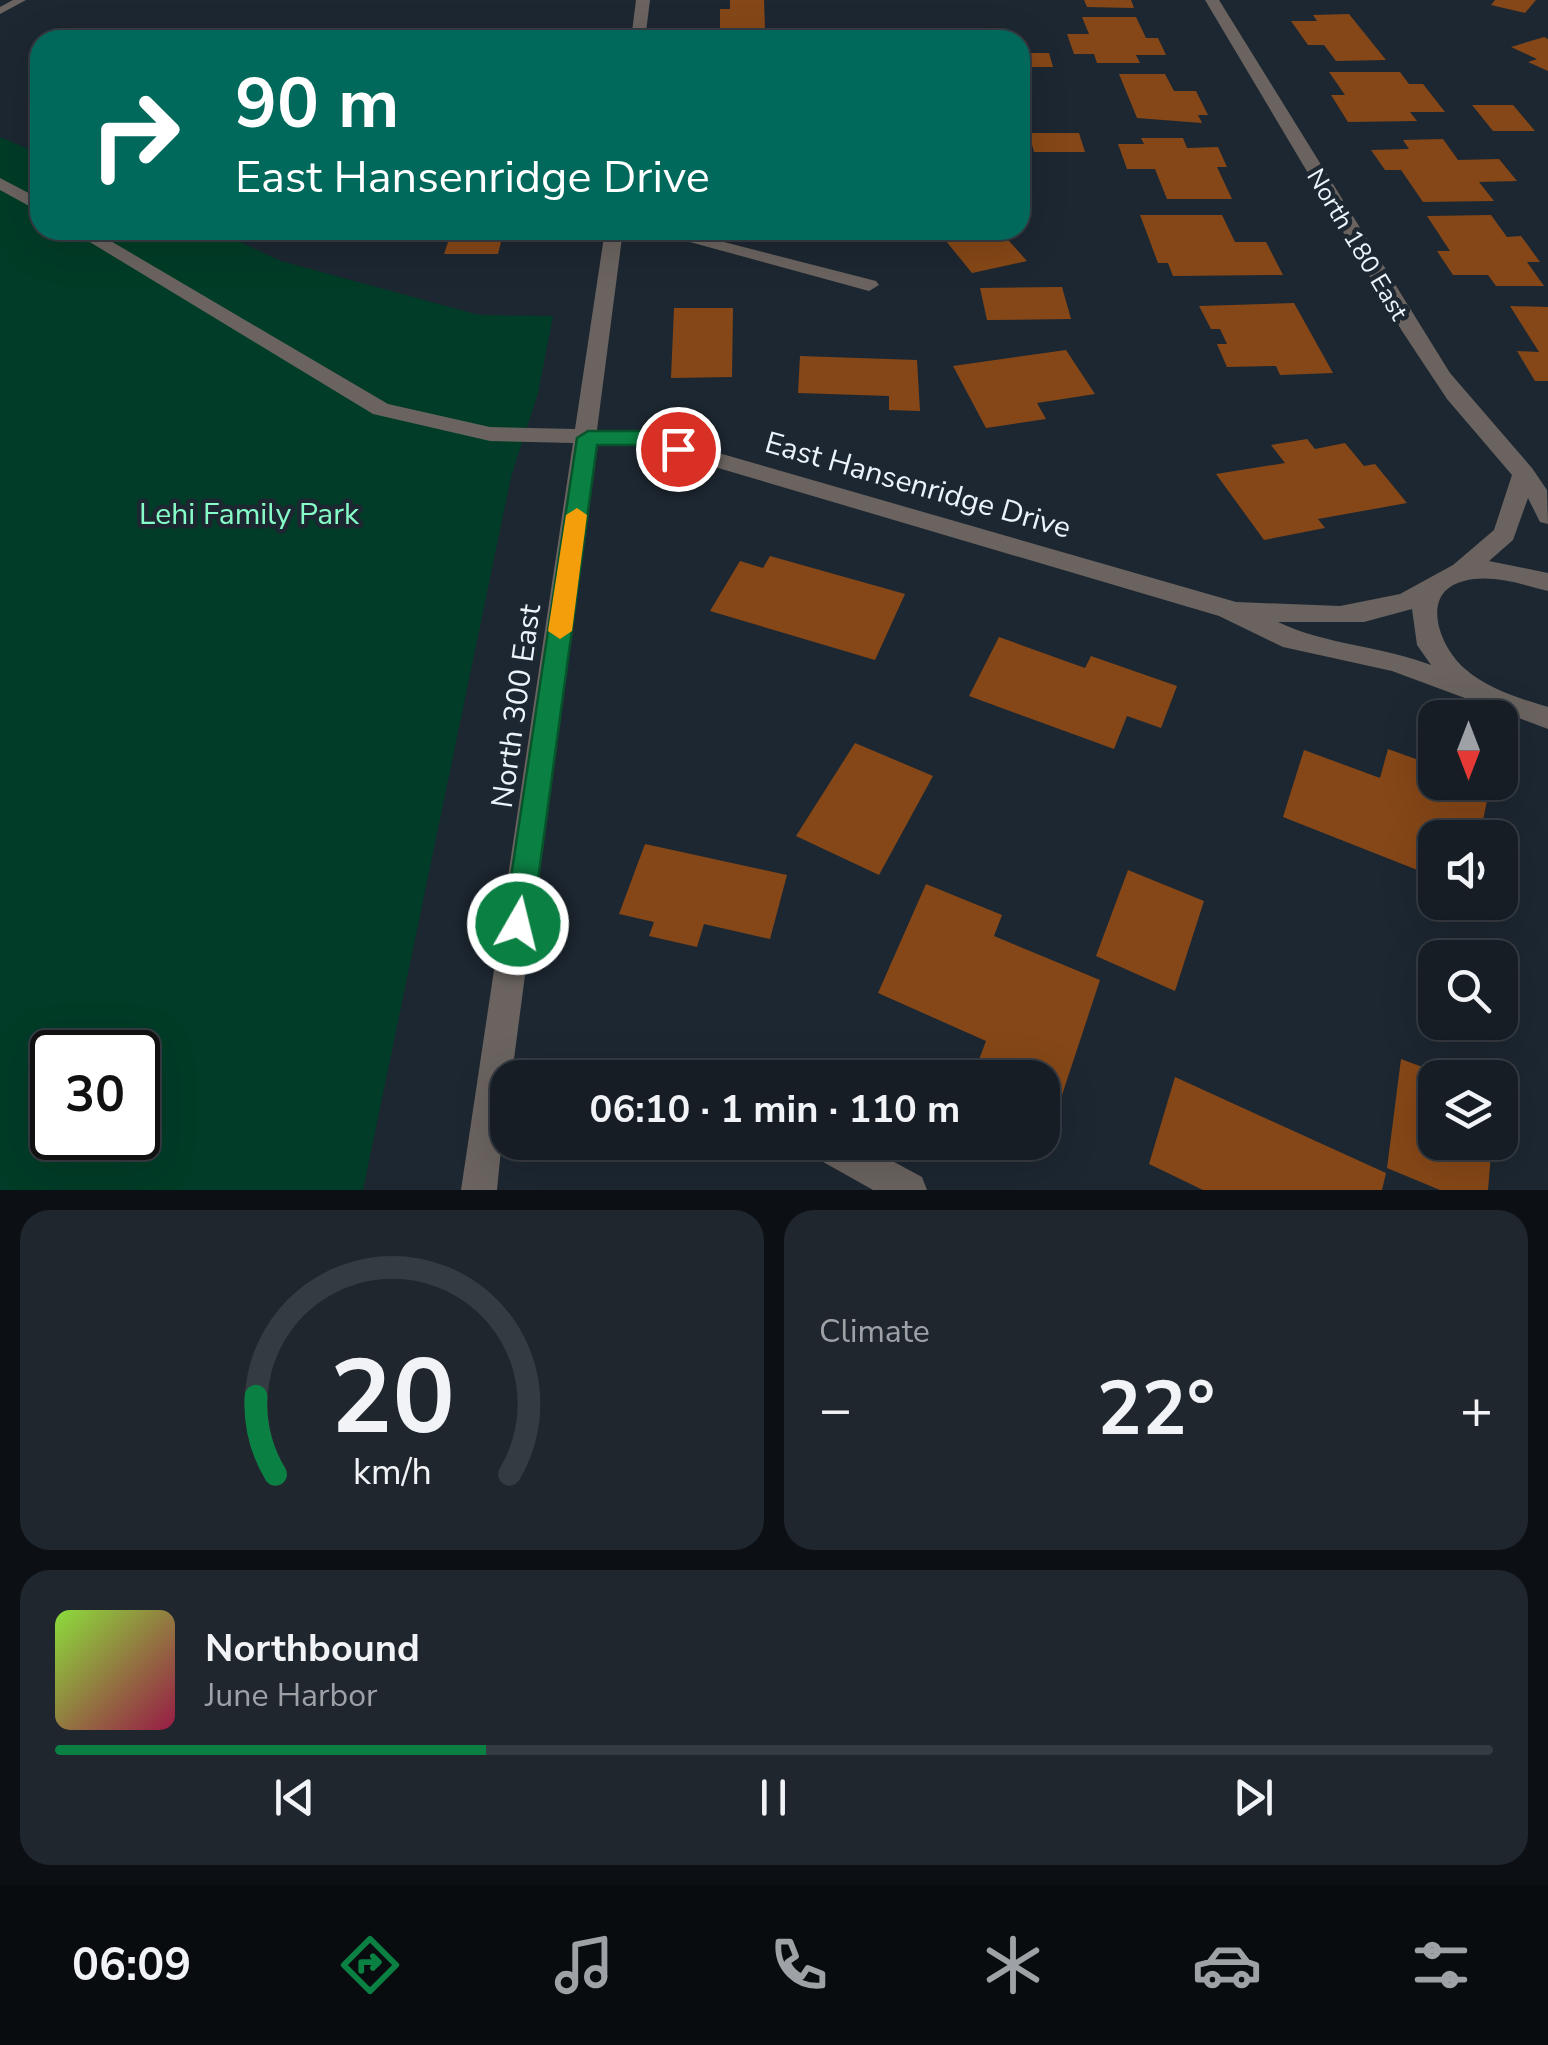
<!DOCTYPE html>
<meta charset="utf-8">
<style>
body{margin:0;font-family:"Nunito Sans",sans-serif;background:#1f262d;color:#f1f3f6;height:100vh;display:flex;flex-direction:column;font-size:38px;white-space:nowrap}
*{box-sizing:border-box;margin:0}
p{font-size:32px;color:#9ea2a7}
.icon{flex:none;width:55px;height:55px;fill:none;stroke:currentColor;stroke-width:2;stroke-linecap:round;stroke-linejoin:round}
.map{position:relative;height:1190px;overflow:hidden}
.side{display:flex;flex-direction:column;gap:20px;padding:20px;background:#0c1014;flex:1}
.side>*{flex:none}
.hud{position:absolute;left:30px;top:30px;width:1000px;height:210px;border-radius:30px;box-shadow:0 10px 40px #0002,0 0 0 2px #353b42;background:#00695c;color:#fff;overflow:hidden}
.needle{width:65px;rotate:180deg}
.fabs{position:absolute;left:1418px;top:700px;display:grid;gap:20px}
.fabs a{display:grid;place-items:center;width:100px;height:100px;border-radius:20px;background:#161d25;box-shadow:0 10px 40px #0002,0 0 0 2px #353b42;font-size:50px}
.speed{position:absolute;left:30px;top:1030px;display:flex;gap:20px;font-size:50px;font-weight:700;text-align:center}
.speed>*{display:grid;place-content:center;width:130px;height:130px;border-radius:50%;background:#161d25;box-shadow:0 10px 40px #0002,0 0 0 2px #353b42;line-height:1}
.speed .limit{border:5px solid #111;border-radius:15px;background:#fff;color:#111}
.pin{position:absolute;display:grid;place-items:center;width:85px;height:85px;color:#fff;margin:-42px;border:5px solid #fff;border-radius:50%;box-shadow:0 2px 10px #0007}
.me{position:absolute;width:110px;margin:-55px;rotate:8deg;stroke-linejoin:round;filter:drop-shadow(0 0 8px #0008)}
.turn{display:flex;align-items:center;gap:35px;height:210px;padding:0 40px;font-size:45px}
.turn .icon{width:130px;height:130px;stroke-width:2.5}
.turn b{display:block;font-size:70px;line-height:85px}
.big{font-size:75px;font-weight:700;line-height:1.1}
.side .tile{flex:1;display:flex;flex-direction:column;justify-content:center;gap:15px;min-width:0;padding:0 35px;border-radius:30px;background:#1f262d}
.side .dial{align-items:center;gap:0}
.dial svg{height:260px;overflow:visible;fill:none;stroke:#353b42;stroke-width:7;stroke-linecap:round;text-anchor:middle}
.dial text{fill:#f1f3f6;stroke:none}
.song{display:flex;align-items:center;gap:30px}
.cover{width:120px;height:120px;border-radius:15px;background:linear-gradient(135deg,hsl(90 70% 55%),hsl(340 70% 35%))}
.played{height:10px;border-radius:5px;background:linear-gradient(90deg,#0b8043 30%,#353b42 30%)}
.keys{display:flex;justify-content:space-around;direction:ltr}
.heat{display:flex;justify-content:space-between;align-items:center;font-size:55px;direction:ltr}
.side .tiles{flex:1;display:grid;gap:20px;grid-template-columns:1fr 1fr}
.tile:last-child{grid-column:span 2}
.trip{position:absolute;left:490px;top:1060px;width:570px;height:100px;border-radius:30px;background:#161d25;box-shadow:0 10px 40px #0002,0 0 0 2px #353b42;font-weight:700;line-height:100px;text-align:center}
.menu{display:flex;height:160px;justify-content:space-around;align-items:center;background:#090c0f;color:#9ea2a7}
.menu .icon{width:70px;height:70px}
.menu .on{color:#0b8043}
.menu b{font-size:45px;color:#f1f3f6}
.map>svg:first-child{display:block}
.green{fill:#003c27;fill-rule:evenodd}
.building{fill:#854717}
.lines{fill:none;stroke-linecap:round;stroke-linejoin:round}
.lane{fill:#6a635f;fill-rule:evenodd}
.street{fill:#6a635f;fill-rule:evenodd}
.route{fill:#0b8043;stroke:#07532c;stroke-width:2.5}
.slow{fill:#f59e0b}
.labels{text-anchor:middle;stroke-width:9;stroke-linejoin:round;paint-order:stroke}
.far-street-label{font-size:25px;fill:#ecf3fa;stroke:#1d2731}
.street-label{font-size:30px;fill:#ecf3fa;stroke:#1d2731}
.park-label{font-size:30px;fill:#86fdc8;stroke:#1d2731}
</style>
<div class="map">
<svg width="1548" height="1190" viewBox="0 0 1548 1190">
<rect width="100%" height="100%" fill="#1d2731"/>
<path class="green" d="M0 137 40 154V230H214L281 261 479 315 553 316 538 393 511 477 363 1190H0ZM52 1052H138V1138H52Z"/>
<path class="building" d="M730 0H764L765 28 720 29V9H730Z
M1084 0H1131L1134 8 1087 7Z
M1495 0H1536L1525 13 1491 5Z
M1349 14 1386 60 1336 61 1324 45H1308L1291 21H1317L1313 15Z
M1082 17H1136L1146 38H1158L1166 55H1136L1140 63H1097L1094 54H1074L1067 34H1089Z
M71 29 148 30 140 40H62Z
M498 31H569L567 40H495Z
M297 34 379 35 376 40H293Z
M1544 37 1548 39V71L1528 62 1537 59 1511 47Z
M1020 45H1025L1027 53H1049L1053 67H1020Z
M1329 72H1400L1409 84H1423L1445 112H1410L1417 121 1348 122 1331 95H1345Z
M1119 74H1165L1174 91H1196L1208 115H1198L1202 123 1137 118Z
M1472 105H1513L1535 131H1493Z
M1029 133H1079L1085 152H1034Z
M1141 138H1183L1187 148 1218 147 1227 167H1217L1232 199H1167L1155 169H1127L1118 144H1144Z
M1443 139 1458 160 1499 159 1517 181 1479 182 1494 201 1423 202 1401 170H1385L1371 150 1409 149 1403 140Z
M1140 215H1222L1235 242H1266L1283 275 1173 276 1168 263H1158Z
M1491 215 1507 237 1521 236 1540 262H1527L1544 286H1496L1488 275H1453L1437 251H1450L1427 216Z
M452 230H504L498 254H444Z
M937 230H999L1027 261 972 273Z
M1062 287 1071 319 987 320 980 288Z
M1294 303 1333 373 1280 375 1276 366 1227 367 1217 344H1227L1220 329H1211L1199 306Z
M1510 306 1548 307V381H1535L1517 351 1539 352Z
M674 308H733L732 377 671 378Z
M1066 350 1095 394 1037 403 1046 419 986 428 953 366Z
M800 356 917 360 920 411 889 410V396L798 393Z
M1307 439 1315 449 1345 443 1364 466 1375 464 1407 503 1318 519 1325 528 1264 540 1216 474 1285 463 1271 445Z
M770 556 905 594 875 660 710 611 740 561 763 568Z
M999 637 1085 668 1091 656 1177 686 1161 728 1127 716 1114 749 969 696Z
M855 743 933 776 879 875 796 836Z
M1388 749 1435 766V782L1490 786 1480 835 1442 820 1430 875 1283 817 1304 750 1380 778Z
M645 844 787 875 770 939 704 924 697 947 649 936 654 922 619 914Z
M1128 870 1204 901 1175 991 1096 956Z
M926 884 1002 915 994 936 1100 980 1060 1101 1042 1093V1078H1006L977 1065 986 1041 878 993Z
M1401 1059 1449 1077 1435 1078V1142H1492L1488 1190H1440L1387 1168Z
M1175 1077 1386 1173 1382 1190H1203L1149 1164Z"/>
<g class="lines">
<path class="lane" d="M13 0H26L0 14V7Z"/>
<path class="street" d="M636 0H650L645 40H631Z
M1205 0H1219L1450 373 1532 468 1547 490 1548 524 1540 522 1528 498 1513 540 1489 561 1548 573V591C1520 584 1492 574 1464 581 1419 592 1439 646 1464 668 1488 689 1518 698 1548 707V729L1392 671 1283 647 1219 616 640 445 595 444 514 1059 620 1061 632 1066 637 1078H508L497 1190H461L573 443 490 441 373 414 70 230H92L388 404 490 427 575 429 605 230H623L597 430 649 433 1236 602 1340 606 1400 594 1453 565 1494 530 1512 475 1447 399 1402 331ZM1412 609 1417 645 1431 665C1382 646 1326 645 1278 622H1364Z
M0 178 40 199V212L0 190Z
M646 230H677L876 281 879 285 869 291Z
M804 1142H857L922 1177 927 1190H873L809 1154Z"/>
</g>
<path class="route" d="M641 431 688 449 678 455 640 445H597L532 924 528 933 518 937 508 933 504 924 577 438 588 431Z"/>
<path class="slow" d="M577 508 587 515 572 631 560 639 548 631 566 515Z"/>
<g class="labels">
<g class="far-street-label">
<text transform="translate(1358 244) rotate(59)" y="9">North 180 East</text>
</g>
<g class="street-label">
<text transform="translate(918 485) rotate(16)" y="10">East Hansenridge Drive</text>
<text transform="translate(516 706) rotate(-82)" y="10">North 300 East</text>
</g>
<g class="park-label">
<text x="249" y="524">Lehi Family Park</text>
</g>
</g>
</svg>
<div class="fabs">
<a><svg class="needle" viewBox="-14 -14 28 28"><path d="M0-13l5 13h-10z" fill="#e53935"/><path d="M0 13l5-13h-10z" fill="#9ea2a7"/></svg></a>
<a><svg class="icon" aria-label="sound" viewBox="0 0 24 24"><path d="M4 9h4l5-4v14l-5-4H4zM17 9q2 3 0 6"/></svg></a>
<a><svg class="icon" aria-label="search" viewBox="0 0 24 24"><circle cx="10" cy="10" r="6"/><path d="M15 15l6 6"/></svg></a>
<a><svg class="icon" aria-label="layers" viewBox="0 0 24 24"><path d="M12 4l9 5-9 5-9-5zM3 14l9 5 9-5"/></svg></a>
</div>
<div class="speed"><div class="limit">30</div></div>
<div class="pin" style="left:678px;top:449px;background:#d93025"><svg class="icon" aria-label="arrive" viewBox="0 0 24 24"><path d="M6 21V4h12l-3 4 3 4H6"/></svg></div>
<svg class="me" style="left:518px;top:924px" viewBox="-20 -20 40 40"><circle r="17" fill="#0b8043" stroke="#fff" stroke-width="3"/><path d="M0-11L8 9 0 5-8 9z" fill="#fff"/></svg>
<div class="trip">06:10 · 1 min · 110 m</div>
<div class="hud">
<div class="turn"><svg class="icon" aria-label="right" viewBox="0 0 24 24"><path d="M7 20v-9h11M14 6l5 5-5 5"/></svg><div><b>90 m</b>East Hansenridge Drive</div></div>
</div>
</div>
<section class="side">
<div class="tiles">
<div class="tile dial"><svg viewBox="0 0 100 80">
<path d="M14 69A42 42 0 1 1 86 69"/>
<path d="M14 69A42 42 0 0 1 8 45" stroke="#0b8043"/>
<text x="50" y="56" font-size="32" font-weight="700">20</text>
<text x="50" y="72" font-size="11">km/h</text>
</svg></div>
<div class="tile"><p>Climate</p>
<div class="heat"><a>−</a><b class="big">22°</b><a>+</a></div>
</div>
<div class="tile">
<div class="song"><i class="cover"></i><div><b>Northbound</b><p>June Harbor</p></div></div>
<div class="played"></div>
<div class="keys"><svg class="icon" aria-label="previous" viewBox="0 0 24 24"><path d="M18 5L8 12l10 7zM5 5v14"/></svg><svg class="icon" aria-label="pause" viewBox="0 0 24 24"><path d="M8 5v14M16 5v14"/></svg><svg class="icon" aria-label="next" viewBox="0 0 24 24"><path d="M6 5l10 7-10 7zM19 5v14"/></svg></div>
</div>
</div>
</section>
<nav class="menu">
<b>06:09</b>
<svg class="icon on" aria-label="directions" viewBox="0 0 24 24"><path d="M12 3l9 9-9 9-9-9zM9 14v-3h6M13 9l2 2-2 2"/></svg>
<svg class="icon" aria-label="music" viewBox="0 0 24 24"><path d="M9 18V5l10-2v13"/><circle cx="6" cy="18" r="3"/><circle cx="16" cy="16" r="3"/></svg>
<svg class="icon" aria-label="phone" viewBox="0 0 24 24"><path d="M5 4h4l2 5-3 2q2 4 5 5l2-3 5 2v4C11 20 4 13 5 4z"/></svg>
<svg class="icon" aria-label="climate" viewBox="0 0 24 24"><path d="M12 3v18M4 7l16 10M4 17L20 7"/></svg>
<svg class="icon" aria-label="car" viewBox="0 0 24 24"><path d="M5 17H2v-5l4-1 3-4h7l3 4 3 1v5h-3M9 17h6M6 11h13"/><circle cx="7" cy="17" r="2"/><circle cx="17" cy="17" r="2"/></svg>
<svg class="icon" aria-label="filters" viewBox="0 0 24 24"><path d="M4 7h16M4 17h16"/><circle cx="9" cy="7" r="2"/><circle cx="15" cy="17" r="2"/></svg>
</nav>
